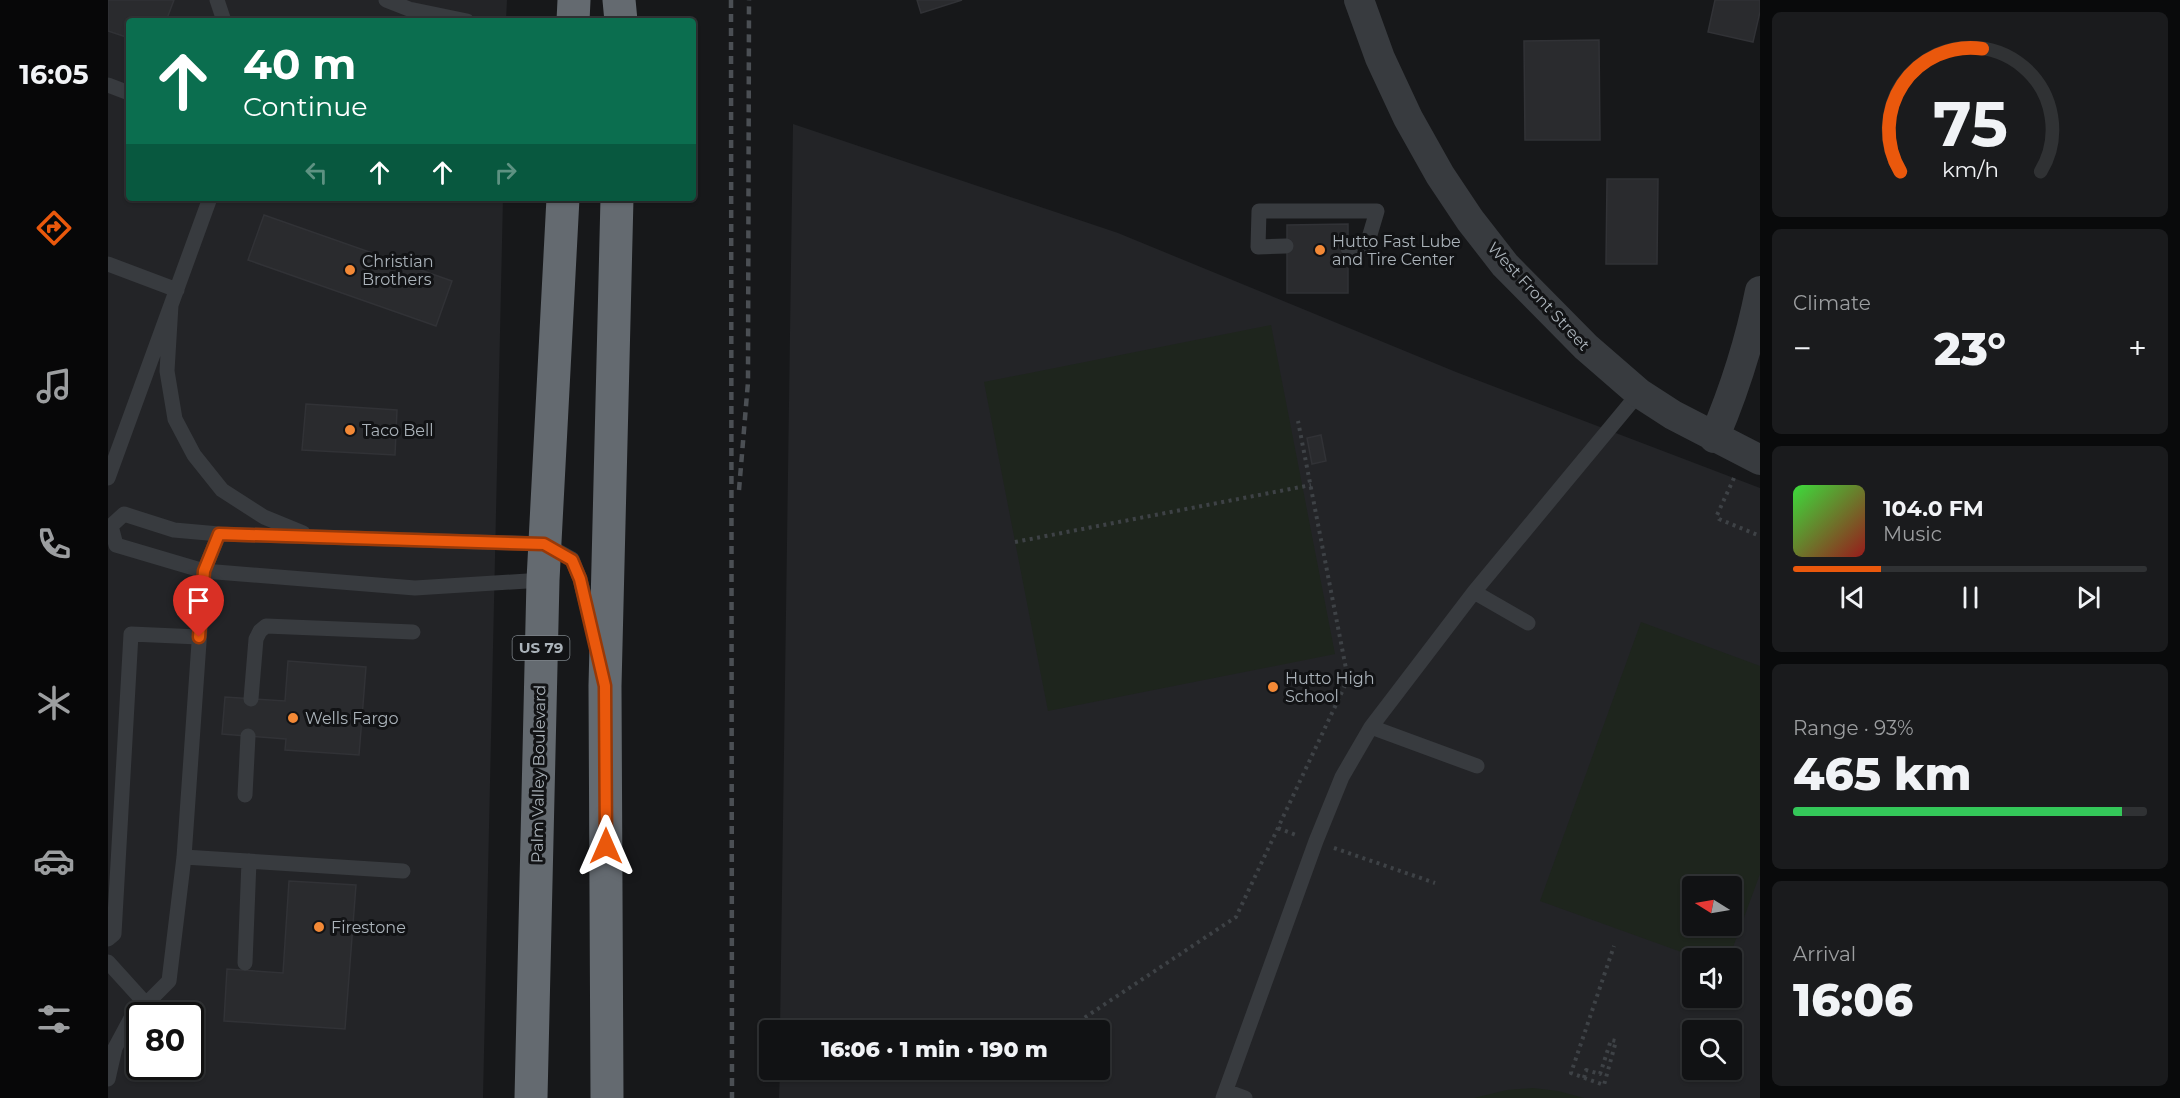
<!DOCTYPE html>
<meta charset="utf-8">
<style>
body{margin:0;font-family:Montserrat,sans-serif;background:#1a1b1d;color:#f1f3f6;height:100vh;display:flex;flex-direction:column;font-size:22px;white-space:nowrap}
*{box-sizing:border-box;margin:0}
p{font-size:20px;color:#9c9ea0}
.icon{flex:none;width:33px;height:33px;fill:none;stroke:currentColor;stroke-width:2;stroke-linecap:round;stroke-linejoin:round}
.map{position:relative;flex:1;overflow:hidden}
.sheet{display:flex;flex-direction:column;gap:12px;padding:12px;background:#090a0b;width:420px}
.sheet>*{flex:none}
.guide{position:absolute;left:18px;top:18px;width:570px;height:183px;border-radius:6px;box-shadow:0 2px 4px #0004,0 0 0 2px #303234;background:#0b6e4f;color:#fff;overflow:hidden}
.needle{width:39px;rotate:281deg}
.controls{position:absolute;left:1574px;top:876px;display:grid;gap:12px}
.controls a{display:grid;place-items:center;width:60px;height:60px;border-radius:6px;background:#111214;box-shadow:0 2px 4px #0004,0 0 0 2px #303234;font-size:30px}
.speed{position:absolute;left:18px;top:1002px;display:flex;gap:12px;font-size:30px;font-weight:700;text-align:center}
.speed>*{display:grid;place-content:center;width:78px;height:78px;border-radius:50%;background:#111214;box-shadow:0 2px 4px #0004,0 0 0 2px #303234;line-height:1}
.speed .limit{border:3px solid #111;border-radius:9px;background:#fff;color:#111}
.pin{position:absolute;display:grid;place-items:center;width:51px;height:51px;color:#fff;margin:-62px -26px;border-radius:50% 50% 50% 0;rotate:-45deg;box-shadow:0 0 6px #0007}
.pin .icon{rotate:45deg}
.me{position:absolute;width:66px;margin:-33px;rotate:0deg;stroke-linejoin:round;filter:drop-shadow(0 0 4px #0008)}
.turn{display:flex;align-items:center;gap:21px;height:126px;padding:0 18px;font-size:27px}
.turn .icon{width:78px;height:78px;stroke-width:2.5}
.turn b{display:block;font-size:42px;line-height:51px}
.lanes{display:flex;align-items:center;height:57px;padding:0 18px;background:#0003;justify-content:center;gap:30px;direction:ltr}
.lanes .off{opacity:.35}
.big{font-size:45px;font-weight:800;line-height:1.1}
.sheet .tile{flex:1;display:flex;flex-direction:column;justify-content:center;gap:9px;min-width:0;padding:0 21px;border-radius:9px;background:#1a1b1d}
.sheet .dial{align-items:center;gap:0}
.dial svg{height:156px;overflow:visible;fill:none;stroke:#303234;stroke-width:7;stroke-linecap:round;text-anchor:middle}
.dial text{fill:#f1f3f6;stroke:none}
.song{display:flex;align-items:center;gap:18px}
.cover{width:72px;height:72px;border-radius:9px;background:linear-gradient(135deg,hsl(120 70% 55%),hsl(0 70% 35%))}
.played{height:6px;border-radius:3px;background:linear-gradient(90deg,#ea580c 25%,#303234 25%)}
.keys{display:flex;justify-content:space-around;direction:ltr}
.heat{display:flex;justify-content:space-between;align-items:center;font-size:33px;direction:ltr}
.charge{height:9px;border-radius:4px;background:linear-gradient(90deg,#34c759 93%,#303234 0)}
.trip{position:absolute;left:651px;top:1020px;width:351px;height:60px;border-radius:6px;background:#111214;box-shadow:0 2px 4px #0004,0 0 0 2px #303234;font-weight:800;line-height:60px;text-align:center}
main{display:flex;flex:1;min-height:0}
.tabs{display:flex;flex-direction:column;width:108px;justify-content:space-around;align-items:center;background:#070708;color:#9c9ea0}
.tabs .icon{width:42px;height:42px}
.tabs .active{color:#ea580c}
.tabs b{font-size:27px;color:#f1f3f6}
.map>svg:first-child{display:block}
.built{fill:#232427;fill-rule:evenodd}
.green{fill:#1e251d;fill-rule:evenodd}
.building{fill:#2a2b2e;stroke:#313236;stroke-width:1.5}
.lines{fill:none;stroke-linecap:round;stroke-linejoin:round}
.path{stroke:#3e4246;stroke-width:4;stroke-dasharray:3 4.5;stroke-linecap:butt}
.lane{stroke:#383b3f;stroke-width:15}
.street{stroke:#383b3f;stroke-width:30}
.highway{stroke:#646a70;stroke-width:33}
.rail{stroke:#4b4f54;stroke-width:4.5;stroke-dasharray:8 6;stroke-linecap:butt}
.route-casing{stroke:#983908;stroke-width:15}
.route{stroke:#ea580c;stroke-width:10}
.poi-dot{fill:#f38936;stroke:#121315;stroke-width:2}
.labels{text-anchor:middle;stroke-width:6;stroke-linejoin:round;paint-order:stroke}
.shield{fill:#121315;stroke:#7c8288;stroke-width:1.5}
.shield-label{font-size:15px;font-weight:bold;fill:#aab2b9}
.poi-label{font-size:16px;fill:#aab2b9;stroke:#121315;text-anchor:start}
.street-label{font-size:16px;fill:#aab2b9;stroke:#121315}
</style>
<main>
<nav class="tabs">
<b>16:05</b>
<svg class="icon active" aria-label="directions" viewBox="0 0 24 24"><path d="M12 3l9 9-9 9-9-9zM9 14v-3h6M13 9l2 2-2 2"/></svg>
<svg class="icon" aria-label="music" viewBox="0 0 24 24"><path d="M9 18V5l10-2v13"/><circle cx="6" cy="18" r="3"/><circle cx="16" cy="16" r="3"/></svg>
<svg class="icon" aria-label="phone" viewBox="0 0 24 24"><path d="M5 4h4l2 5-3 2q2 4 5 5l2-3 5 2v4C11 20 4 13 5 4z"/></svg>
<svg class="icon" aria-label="climate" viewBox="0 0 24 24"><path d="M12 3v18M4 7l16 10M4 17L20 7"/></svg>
<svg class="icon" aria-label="car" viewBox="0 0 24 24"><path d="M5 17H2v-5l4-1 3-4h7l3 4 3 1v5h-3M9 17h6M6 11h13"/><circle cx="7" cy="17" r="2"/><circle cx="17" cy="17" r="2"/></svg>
<svg class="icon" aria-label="filters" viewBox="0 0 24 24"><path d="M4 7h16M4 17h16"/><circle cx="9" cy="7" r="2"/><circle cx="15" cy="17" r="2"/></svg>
</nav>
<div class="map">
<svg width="1652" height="1098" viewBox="0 0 1652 1098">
<rect width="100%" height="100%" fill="#17181a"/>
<path class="built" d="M0 0H399L398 21H21V198H395L375 1098H0ZM32 1016H82V1066H32Z
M685 124 1010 233 1348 372 1652 488V1098H671L672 1070H992V1030H672ZM1584 886H1623V926H1584ZM1584 958H1623V998H1584ZM1584 1030H1623V1070H1584Z"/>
<path class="green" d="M1163 325 1227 654 940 711 876 382Z
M1533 622 1652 666V874L1621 958H1590L1432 901ZM1584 886H1623V926H1584Z
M1425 1088 1450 1091 1476 1098H1366L1399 1090Z"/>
<path class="building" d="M0 0H66L58 21H21V38L0 31Z
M809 0H854L813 13Z
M1607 0H1652V12L1645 42 1600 32Z
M1491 40 1492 140H1417L1416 41Z
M1499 179H1550L1549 264H1498Z
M156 215 344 281 328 326 140 260Z
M1240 224V293H1179V225Z
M198 404 289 410 287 455 194 450Z
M1213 435 1218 461 1204 464 1199 438Z
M180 661 258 667 251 755 177 750 178 739 114 734 117 697 177 701Z
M181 881 248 885 237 1029 116 1021 119 969 175 973Z"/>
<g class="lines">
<path class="path" d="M1626 478 1609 515 1611 519 1652 536
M907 542 1203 485
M1170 828 1188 835
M1226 848 1327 883
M958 1030 1128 917 1240 679 1190 421
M1476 1078 1478 1070 1492 1074 1503 1040 1508 1041 1496 1085 1463 1073 1506 946"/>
<path class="lane" d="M109 0 116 21
M278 0 301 9 359 21
M0 85 21 93
M1178 246 1150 247 1151 211H1269L1258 248H1240
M0 264 69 290
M63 305 59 371 67 419 86 455 114 490 156 517 195 533
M0 478 102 198
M3 526 16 514 66 530 111 534 437 544 464 559 472 579 487 639
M3 526 8 545 96 571 307 588 435 580
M1366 592 1420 623
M143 699 148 639 152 631 158 626 305 632
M1263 727 1369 766
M137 795 140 736
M76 857 295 871
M0 939 6 934 23 634 91 637
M0 962 38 1004
M137 963 141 861
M0 1079 7 1048 22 1020 61 981 76 857 96 571 111 534
M1118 1091 1137 1098
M1115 1098 1208 841 1234 777 1263 727 1366 592 1531 393"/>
<path class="street" d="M1251 0 1272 58 1300 118 1332 175 1362 220 1397 265 1478 347 1531 393 1565 415 1652 460
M1606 438C1626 391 1642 341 1652 291"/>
<path class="highway" d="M511 0 513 21
M465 21 466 0
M423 1098 435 580 455 198
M499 1098 497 686 509 198"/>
<path class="rail" d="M623 0 624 1098
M631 490 640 382 641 0"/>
</g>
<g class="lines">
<g class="route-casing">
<path id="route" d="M91 637 96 571 111 534 436 544 464 560 472 579 497 686 498 846"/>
</g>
<use href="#route" class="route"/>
</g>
<g class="poi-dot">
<circle cx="1212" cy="250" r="6"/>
<circle cx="242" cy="270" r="6"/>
<circle cx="242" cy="430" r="6"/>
<circle cx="1165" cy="687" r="6"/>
<circle cx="185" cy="718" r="6"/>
<circle cx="211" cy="927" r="6"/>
</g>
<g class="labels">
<rect class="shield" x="404.5" y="636" width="57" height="24" rx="4.5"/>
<g class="shield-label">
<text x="433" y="653">US 79</text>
</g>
<g class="poi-label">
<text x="1224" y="247">Hutto Fast Lube<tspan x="1224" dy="18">and Tire Center</tspan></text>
<text x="254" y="267">Christian<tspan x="254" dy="18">Brothers</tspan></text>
<text x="254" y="436">Taco Bell</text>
<text x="1177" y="684">Hutto High<tspan x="1177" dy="18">School</tspan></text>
<text x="197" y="724">Wells Fargo</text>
<text x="223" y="933">Firestone</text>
</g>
<g class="street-label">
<text transform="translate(1431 296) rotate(47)" y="6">West Front Street</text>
<text transform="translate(430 774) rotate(-89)" y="6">Palm Valley Boulevard</text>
</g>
</g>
</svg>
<div class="controls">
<a><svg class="needle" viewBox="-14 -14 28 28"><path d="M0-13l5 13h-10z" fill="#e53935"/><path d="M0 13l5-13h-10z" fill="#9c9ea0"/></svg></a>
<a><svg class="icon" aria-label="sound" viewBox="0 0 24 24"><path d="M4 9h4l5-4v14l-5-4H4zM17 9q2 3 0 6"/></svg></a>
<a><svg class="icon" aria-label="search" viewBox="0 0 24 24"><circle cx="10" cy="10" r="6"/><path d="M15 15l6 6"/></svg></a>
</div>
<div class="speed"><div class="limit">80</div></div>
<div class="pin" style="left:91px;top:637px;background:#d93025"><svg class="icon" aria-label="arrive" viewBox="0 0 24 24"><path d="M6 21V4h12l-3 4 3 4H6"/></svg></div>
<svg class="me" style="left:498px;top:846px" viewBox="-20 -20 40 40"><path d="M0-17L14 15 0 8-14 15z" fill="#ea580c" stroke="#fff" stroke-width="4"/></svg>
<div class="trip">16:06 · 1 min · 190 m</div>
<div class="guide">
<div class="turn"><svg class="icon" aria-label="ahead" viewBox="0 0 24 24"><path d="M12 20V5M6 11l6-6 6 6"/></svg><div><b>40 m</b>Continue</div></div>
<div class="lanes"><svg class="icon off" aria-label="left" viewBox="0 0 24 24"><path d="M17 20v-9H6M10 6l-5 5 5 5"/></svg><svg class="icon" aria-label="ahead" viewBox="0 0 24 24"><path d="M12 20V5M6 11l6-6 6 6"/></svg><svg class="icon" aria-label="ahead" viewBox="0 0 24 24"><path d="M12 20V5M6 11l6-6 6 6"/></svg><svg class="icon off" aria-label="right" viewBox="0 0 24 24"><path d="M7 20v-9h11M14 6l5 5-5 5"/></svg></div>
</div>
</div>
<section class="sheet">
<div class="tile dial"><svg viewBox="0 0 100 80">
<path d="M14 69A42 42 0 1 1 86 69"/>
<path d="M14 69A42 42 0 0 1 56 6" stroke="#ea580c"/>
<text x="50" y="56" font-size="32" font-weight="700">75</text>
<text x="50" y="72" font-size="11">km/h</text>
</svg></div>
<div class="tile"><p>Climate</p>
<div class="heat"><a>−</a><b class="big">23°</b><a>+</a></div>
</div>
<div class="tile">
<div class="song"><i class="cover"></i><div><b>104.0 FM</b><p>Music</p></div></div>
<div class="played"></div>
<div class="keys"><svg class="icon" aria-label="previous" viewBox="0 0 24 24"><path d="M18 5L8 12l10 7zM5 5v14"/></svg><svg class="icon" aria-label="pause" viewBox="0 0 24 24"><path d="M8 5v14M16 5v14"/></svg><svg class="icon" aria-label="next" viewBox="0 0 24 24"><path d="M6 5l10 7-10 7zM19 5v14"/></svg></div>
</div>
<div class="tile"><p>Range · 93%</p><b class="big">465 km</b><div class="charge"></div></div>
<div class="tile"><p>Arrival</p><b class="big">16:06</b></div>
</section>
</main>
